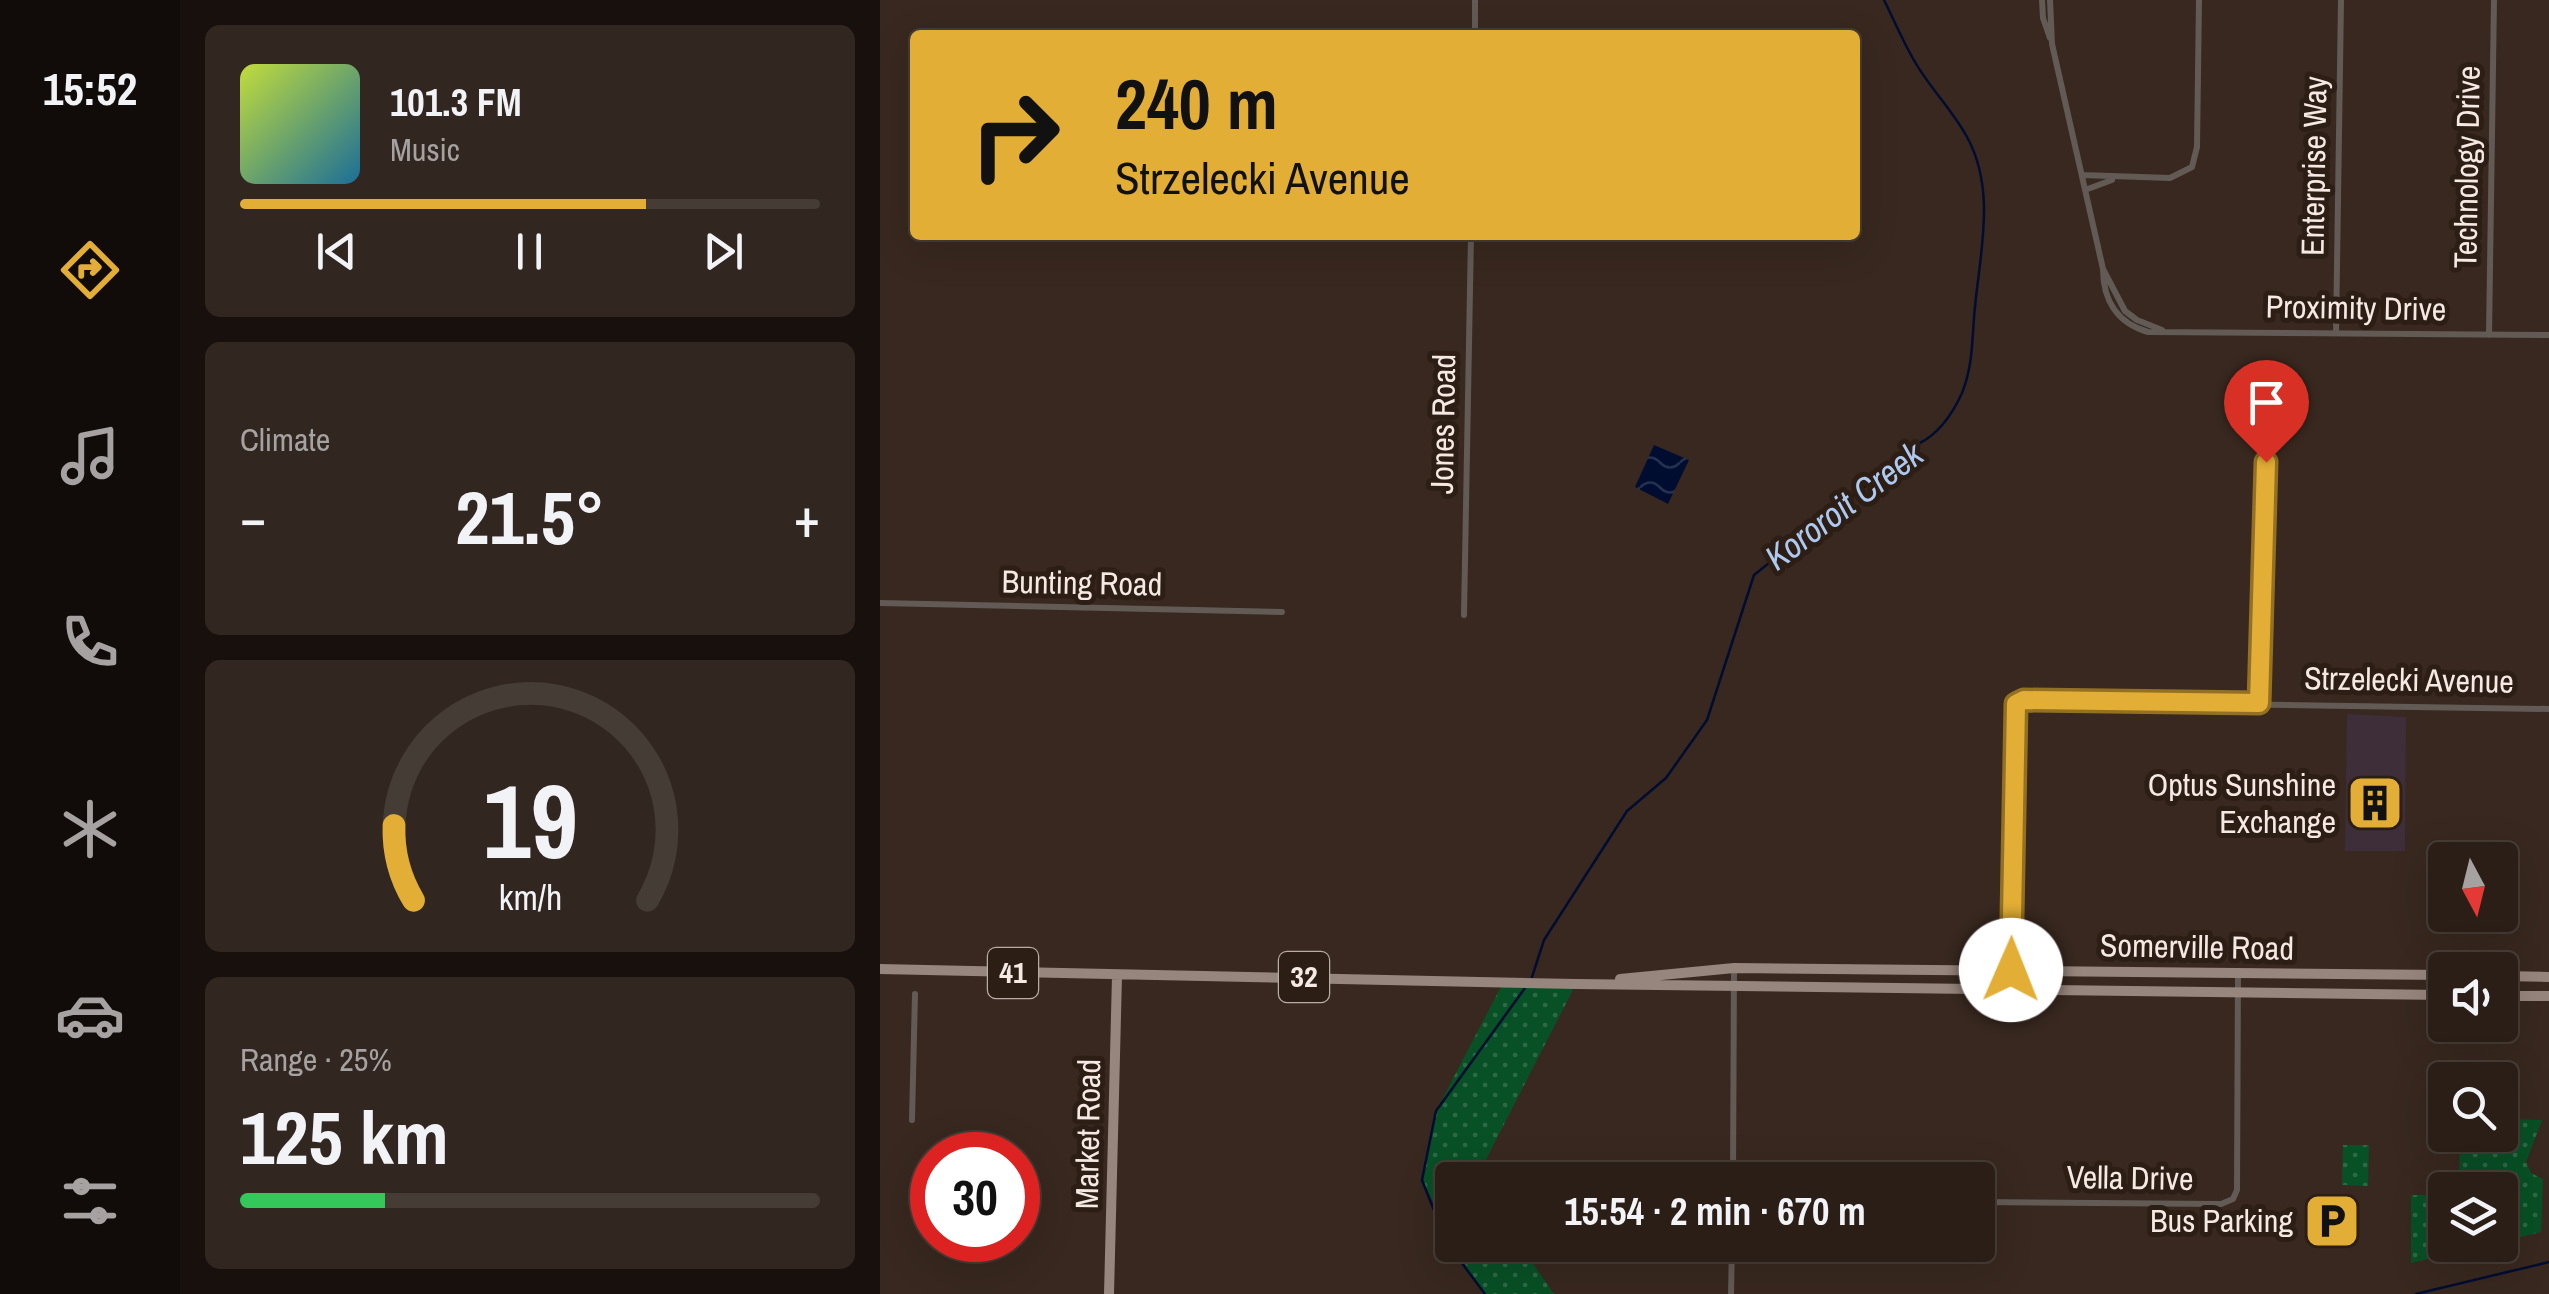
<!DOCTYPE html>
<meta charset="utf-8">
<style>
body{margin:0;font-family:"Archivo Narrow",sans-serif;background:#322720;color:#f1f3f6;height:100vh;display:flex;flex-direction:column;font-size:38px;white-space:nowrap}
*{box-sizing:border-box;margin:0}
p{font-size:32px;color:#a5a2a1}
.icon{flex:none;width:55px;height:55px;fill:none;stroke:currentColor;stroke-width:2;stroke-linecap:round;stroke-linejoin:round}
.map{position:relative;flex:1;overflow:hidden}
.panel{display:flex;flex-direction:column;gap:25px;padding:25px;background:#17100d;width:700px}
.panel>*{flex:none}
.guide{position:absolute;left:30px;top:30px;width:950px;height:210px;border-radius:10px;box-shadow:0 10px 40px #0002,0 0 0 2px #463c36;background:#e3ae35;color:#111;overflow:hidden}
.needle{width:65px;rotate:173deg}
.controls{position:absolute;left:1548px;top:842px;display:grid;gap:20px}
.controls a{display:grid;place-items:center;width:90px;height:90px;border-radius:10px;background:#2a1e17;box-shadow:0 10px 40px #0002,0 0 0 2px #463c36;font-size:50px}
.speed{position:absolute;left:30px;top:1132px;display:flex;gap:20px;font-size:50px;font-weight:700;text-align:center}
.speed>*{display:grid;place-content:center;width:130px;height:130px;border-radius:50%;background:#2a1e17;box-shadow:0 10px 40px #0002,0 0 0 2px #463c36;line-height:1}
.speed .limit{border:15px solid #d22;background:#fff;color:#111}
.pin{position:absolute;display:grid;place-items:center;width:85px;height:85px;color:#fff;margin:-102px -42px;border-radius:50% 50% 50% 0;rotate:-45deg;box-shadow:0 0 10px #0007}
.pin .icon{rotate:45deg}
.me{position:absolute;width:110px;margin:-55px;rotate:1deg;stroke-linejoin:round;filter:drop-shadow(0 0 8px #0008)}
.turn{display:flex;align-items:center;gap:35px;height:210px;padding:0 40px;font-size:45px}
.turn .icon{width:130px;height:130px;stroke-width:2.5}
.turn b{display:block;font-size:70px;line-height:85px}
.big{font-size:75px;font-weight:700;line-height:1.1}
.panel .card{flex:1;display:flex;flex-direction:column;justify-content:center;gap:15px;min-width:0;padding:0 35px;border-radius:15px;background:#322720}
.panel .dial{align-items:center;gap:0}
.dial svg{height:260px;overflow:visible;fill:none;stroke:#463c36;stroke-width:7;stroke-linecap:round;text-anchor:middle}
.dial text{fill:#f1f3f6;stroke:none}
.song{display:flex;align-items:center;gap:30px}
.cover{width:120px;height:120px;border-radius:15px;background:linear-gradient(135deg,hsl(70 70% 55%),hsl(200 70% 35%))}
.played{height:10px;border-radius:5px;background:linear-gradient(90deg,#e3ae35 70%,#463c36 70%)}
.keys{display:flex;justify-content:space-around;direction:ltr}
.heat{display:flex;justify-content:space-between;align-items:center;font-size:55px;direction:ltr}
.charge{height:15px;border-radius:8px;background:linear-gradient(90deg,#34c759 25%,#463c36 0)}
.trip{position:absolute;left:555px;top:1162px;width:560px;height:100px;border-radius:10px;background:#2a1e17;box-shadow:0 10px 40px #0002,0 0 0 2px #463c36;font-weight:700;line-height:100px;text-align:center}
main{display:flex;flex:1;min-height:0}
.tabs{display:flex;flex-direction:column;width:180px;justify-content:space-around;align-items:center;background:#110c09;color:#a5a2a1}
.tabs .icon{width:70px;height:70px}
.tabs .on{color:#e3ae35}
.tabs b{font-size:45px;color:#f1f3f6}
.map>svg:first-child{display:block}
.commercial{fill:#3d2e3a}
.grass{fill:url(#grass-dots)}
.water{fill:url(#water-waves)}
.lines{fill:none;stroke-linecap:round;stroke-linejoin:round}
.stream{stroke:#000d31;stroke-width:2.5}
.street{stroke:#625a55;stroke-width:6}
.primary{stroke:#97867d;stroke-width:10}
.route-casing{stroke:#947122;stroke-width:25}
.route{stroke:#e3ae35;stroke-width:18}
.labels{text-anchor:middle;stroke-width:10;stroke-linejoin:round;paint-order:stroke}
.shield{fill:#2d1e15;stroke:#b8aca5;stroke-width:2.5}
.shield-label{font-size:30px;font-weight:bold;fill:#f4e9e3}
.street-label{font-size:32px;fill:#f4e9e3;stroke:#2d1e15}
.poi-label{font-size:32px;fill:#f4e9e3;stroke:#2d1e15;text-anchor:end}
.water-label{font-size:35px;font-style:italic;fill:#aec9f0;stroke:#2d1e15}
</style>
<main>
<nav class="tabs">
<b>15:52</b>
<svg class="icon on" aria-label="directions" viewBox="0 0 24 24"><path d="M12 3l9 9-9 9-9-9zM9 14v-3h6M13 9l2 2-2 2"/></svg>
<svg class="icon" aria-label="music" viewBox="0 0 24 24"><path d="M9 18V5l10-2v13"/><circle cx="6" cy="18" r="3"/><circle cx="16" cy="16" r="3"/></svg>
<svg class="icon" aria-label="phone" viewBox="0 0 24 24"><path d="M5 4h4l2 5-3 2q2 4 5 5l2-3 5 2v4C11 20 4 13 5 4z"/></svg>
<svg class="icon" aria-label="climate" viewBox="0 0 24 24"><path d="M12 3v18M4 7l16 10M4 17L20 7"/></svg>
<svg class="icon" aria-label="car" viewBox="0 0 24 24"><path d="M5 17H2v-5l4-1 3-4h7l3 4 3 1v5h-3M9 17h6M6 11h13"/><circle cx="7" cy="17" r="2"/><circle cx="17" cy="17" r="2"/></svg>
<svg class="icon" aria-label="filters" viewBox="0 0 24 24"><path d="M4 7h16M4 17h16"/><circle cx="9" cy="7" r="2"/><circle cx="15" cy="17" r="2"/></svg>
</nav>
<section class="panel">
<div class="card">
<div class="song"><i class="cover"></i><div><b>101.3 FM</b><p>Music</p></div></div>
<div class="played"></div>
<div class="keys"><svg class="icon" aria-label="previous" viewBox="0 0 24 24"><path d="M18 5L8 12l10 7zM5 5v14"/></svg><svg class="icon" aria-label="pause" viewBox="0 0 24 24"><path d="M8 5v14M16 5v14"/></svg><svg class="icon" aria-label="next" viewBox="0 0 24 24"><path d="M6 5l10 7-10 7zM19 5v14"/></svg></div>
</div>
<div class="card"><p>Climate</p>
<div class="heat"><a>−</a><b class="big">21.5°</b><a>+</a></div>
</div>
<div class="card dial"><svg viewBox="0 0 100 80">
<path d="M14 69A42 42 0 1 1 86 69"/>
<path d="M14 69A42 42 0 0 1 8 46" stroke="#e3ae35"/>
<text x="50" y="56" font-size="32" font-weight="700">19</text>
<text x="50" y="72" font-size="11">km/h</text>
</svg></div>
<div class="card"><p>Range · 25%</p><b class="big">125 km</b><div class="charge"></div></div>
</section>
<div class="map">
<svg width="1669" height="1294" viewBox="0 0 1669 1294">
<defs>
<pattern id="grass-dots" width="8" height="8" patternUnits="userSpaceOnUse" patternTransform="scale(2.5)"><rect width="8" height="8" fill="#085026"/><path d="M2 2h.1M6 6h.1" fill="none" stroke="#2d6945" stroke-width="1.8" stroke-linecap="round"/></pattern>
<pattern id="water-waves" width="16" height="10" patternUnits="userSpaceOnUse" patternTransform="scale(2.5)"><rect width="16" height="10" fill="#000d31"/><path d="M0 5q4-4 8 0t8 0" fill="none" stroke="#26304f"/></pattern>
</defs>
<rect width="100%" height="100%" fill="#38281f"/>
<path class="commercial" d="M1467 714 1526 717 1525 851H1465Z"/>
<path class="grass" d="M623 983 696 984 598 1175 600 1180H572V1239L542 1180 556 1111Z
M1620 1119 1662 1120 1646 1162 1651 1173 1663 1179 1661 1232 1620 1242V1190H1579L1580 1135H1620Z
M1463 1145H1489L1488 1186 1462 1185Z
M1531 1195H1565V1245H1607L1531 1263Z
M575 1245H640L674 1294H605L590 1273Z"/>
<path class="water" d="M774 445 809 460 788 504 755 487Z"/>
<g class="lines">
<path class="stream" d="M652 977 664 940 747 811 786 778 827 720 874 575 1038 444C1059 434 1072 415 1082 393 1092 368 1092 345 1094 318 1098 260 1118 193 1087 137 1073 111 1050 88 1035 62 1023 42 1014 20 1004 0
M605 1294 567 1243 542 1180 556 1111 645 988
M1536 1294 1669 1262"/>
<path class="street" d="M1162 0 1163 18 1170 38
M1170 0 1172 44 1223 269 1245 311 1257 320 1282 330
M595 35V0
M1202 175 1290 178 1312 167 1317 147 1319 0
M1205 190 1232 180
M1223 269C1223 300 1237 323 1268 332L1669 335
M1456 333 1461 0
M1609 335 1614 0
M0 603 402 612
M584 615 591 235
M1379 703 1385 462
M1131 988 1135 711 1140 701 1669 709
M32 1120 35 994
M853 1180 854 968
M1098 1202 1341 1204 1353 1199 1357 1190 1358 974
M851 1294 852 1245"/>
<path class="primary" d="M0 969 696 984 1565 995
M1620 976 1669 977
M740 979 854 968 1565 975
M1620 996H1669
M229 1294 237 976"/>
</g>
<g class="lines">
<g class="route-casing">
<path id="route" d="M1131 970 1136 704 1144 700 1379 703 1386 462"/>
</g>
<use href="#route" class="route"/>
</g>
<defs>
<g id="building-square" transform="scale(2.875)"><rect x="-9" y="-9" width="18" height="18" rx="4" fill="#e3ae35" stroke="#2d1e15"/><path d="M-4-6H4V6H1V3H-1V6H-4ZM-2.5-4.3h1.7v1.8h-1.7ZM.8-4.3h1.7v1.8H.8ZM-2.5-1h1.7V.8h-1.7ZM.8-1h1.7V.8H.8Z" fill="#111"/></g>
<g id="parking-square" transform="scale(2.875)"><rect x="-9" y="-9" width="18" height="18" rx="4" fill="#e3ae35" stroke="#2d1e15"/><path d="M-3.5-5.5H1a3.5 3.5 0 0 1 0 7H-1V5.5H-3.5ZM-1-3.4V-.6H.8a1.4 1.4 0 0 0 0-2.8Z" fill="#111"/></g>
</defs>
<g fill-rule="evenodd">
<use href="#building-square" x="1495" y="803"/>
<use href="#parking-square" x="1452" y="1221"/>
</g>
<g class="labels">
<g class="shield">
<rect x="108" y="948" width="50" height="50" rx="8"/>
<rect x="399" y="952" width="50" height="50" rx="8"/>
</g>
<g class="shield-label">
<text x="133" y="983">41</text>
<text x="424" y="987">32</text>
</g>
<g class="street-label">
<text transform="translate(1434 166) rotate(-89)" y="11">Enterprise Way</text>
<text transform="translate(1587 167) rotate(-89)" y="11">Technology Drive</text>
<text transform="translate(1476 308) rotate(1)" y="11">Proximity Drive</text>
<text transform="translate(563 424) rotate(-89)" y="11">Jones Road</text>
<text transform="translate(202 583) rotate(1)" y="11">Bunting Road</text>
<text transform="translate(1529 680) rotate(1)" y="11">Strzelecki Avenue</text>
<text transform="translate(1317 947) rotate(1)" y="11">Somerville Road</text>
<text transform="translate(208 1134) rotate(-89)" y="11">Market Road</text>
<text transform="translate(1250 1178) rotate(1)" y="11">Vella Drive</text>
</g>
<g class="poi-label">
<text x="1456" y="796">Optus Sunshine<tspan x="1456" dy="37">Exchange</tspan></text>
<text x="1413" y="1232">Bus Parking</text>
</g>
<g class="water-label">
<text transform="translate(964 506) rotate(-37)" y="12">Kororoit Creek</text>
</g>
</g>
</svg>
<div class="controls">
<a><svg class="needle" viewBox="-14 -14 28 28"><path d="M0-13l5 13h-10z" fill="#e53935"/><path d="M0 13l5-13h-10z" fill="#a5a2a1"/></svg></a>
<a><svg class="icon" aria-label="sound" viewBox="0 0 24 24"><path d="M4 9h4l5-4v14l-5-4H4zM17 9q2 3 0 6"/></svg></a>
<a><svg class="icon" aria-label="search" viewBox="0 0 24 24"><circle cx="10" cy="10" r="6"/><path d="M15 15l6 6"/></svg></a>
<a><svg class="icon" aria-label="layers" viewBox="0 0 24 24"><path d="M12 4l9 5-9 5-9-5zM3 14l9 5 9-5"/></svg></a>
</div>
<div class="speed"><div class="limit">30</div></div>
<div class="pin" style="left:1386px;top:462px;background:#d93025"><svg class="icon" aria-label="arrive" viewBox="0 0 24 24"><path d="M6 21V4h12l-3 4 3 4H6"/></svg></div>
<svg class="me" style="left:1131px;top:970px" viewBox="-20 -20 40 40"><circle r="19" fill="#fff"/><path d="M0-13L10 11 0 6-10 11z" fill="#e3ae35"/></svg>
<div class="trip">15:54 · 2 min · 670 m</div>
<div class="guide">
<div class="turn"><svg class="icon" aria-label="right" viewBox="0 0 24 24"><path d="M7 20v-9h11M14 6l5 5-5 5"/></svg><div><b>240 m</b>Strzelecki Avenue</div></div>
</div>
</div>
</main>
